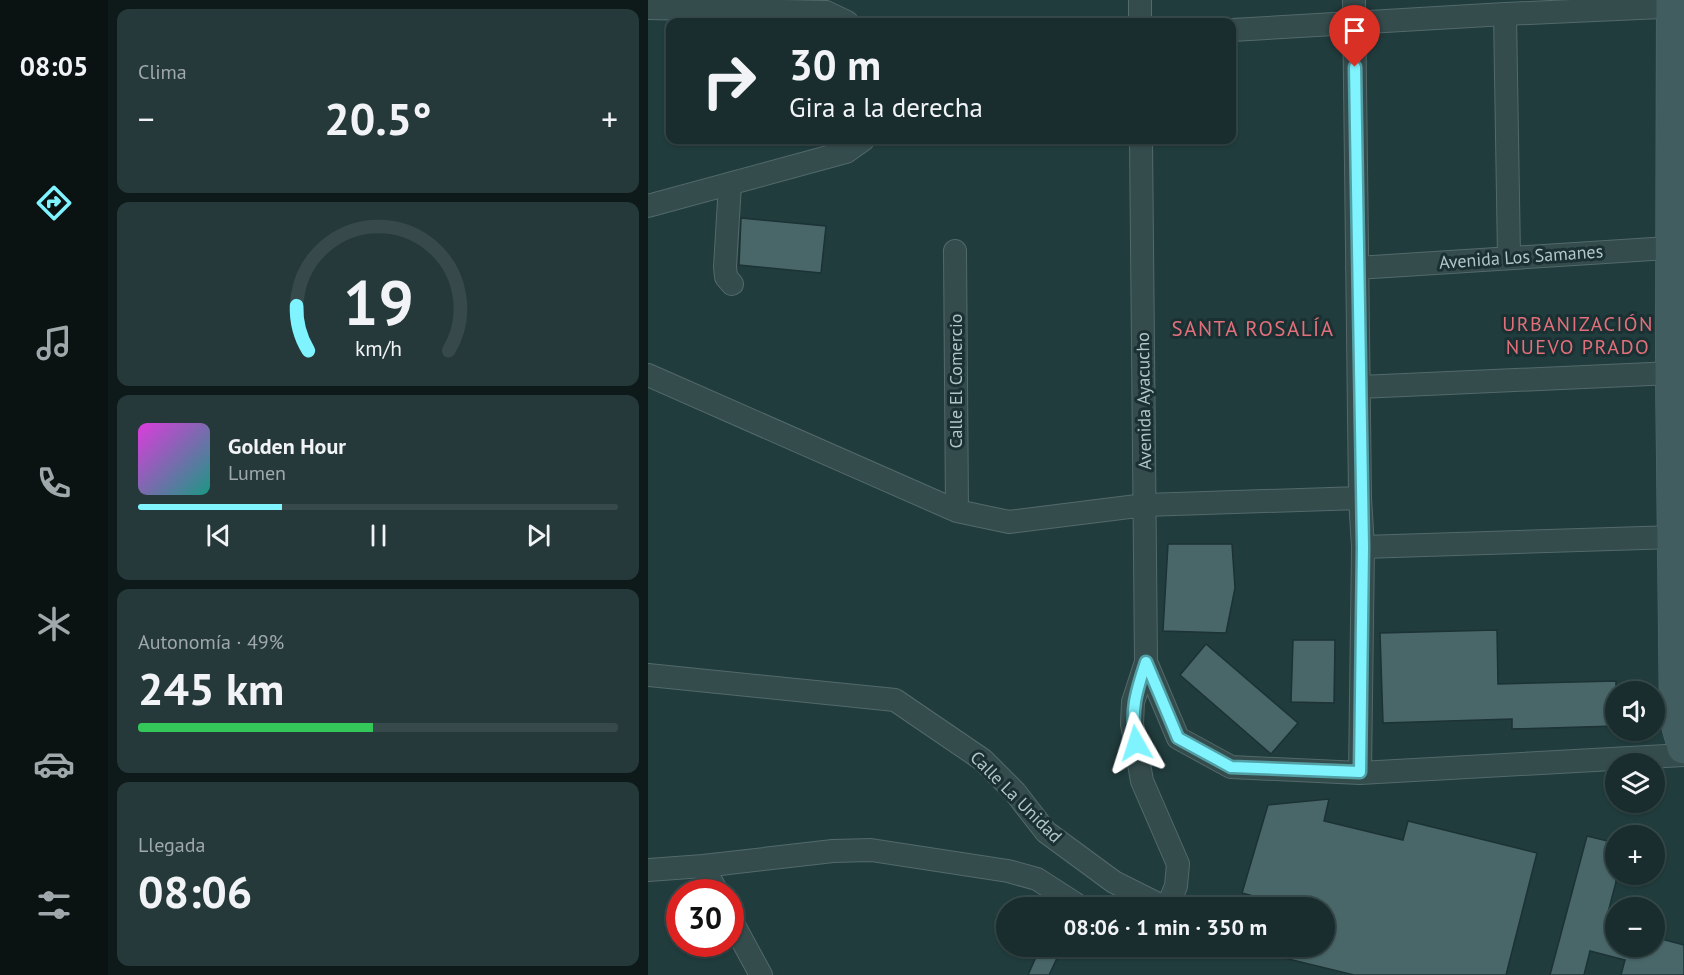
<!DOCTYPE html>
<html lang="es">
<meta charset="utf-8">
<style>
body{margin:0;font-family:"PT Sans",sans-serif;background:#26393a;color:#f1f3f6;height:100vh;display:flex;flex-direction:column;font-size:22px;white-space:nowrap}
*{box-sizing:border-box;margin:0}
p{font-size:20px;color:#9fa8aa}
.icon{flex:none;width:33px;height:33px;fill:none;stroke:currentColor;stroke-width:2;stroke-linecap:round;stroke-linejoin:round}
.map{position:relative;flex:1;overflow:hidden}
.side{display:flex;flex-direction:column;gap:9px;padding:9px;background:#0e1919;width:540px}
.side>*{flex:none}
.hud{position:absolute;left:18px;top:18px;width:570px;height:126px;border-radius:12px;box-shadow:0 2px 4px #0004,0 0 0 2px #37494a;background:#192d2e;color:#f1f3f6;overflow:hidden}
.fabs{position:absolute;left:957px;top:681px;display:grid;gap:12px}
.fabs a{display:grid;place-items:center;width:60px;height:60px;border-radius:50%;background:#192d2e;box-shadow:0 2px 4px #0004,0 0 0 2px #37494a;font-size:30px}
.speed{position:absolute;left:18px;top:879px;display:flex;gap:12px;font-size:30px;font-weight:700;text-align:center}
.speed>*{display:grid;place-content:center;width:78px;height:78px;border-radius:50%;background:#192d2e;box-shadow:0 2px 4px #0004,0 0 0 2px #37494a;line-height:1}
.speed .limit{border:9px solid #d22;background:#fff;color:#111}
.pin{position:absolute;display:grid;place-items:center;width:51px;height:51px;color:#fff;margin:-62px -26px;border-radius:50% 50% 50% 0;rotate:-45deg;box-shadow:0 0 6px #0007}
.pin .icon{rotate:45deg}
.me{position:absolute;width:66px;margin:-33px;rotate:354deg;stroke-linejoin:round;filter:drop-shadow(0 0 4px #0008)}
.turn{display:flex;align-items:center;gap:21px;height:126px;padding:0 24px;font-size:27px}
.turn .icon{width:78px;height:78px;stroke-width:2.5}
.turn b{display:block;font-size:42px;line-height:51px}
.big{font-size:45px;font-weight:600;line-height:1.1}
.side .widget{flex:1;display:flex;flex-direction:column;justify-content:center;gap:9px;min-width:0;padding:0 21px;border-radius:12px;background:#26393a}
.side .dial{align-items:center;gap:0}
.dial svg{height:156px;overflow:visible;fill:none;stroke:#37494a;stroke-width:7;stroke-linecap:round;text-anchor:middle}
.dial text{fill:#f1f3f6;stroke:none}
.song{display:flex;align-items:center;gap:18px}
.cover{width:72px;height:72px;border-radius:9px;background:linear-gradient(135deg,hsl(300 70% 55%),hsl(170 70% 35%))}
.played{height:6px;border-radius:3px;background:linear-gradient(90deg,#7ff4ff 30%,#37494a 30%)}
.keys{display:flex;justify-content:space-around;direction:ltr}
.heat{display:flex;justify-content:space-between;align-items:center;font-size:33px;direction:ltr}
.charge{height:9px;border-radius:4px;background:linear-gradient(90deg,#34c759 49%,#37494a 0)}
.trip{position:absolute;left:348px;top:897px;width:339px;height:60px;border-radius:30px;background:#192d2e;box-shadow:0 2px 4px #0004,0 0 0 2px #37494a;font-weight:600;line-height:60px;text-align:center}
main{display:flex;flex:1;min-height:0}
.tabs{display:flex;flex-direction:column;width:108px;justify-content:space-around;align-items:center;background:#0a1212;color:#9fa8aa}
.tabs .icon{width:42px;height:42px}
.tabs .active{color:#7ff4ff}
.tabs b{font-size:27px;color:#f1f3f6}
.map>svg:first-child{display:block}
.building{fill:#496769;stroke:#1c3234;stroke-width:1.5}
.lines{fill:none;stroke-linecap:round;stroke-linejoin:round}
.street-casing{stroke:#53696b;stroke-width:24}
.secondary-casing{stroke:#53696b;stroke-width:34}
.street{stroke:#354c4d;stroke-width:22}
.secondary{stroke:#425d60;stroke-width:33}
.route-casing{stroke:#539fa6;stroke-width:15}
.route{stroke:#7ff4ff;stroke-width:10}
.labels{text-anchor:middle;stroke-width:6;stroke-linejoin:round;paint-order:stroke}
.street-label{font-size:18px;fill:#b0c7c9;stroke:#1a3032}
.neighbourhood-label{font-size:20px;letter-spacing:1.5px;fill:#e2707a;stroke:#1a3032}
.quarter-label{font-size:21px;letter-spacing:1.5px;fill:#e2707a;stroke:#1a3032}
</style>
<main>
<nav class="tabs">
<b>08:05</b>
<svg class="icon active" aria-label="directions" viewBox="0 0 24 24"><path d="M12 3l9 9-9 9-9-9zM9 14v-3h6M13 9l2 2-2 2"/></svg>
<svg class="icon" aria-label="music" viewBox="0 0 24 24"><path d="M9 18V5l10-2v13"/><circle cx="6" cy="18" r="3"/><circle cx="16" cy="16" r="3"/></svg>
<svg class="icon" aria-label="phone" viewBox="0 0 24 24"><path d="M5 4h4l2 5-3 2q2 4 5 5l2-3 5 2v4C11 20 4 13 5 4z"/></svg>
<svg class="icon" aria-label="climate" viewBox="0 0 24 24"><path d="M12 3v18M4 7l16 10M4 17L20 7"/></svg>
<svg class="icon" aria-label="car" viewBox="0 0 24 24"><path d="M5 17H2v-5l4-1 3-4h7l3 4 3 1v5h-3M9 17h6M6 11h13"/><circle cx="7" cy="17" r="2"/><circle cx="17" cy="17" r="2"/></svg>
<svg class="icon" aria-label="filters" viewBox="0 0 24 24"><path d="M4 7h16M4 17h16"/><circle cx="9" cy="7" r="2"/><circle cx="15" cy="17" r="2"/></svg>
</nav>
<section class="side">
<div class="widget"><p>Clima</p>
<div class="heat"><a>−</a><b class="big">20.5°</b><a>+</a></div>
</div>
<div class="widget dial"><svg viewBox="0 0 100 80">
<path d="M14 69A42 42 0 1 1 86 69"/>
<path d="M14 69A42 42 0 0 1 8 46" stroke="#7ff4ff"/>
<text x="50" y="56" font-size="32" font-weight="700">19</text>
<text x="50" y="72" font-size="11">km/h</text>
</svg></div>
<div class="widget">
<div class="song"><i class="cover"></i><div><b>Golden Hour</b><p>Lumen</p></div></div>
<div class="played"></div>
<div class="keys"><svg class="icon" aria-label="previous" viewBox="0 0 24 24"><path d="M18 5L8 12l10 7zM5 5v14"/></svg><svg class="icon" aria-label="pause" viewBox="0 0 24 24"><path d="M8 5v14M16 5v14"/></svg><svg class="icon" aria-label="next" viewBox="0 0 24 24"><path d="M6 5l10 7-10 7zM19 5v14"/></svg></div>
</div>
<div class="widget"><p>Autonomía · 49%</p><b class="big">245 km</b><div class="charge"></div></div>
<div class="widget"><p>Llegada</p><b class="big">08:06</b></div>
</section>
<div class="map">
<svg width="1036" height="975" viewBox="0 0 1036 975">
<rect width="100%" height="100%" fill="#213c3d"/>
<path class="building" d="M93 218 178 226 173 273 91 265Z
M520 544H584L587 588 578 633 515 631Z
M849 630 850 684 968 681V726L864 729V719L735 723 732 633Z
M645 640H687L686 703 643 702Z
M558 644 650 723 623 754 532 675Z
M681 799 676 821 755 840 760 821 889 853 858 975H706L616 953V946H676V908H650L594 893 620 805Z
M939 836 968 843V882L957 924 968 927V946H1006V937L1036 945V975H973L977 960 942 951 936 975H902Z
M392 948 410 956 401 975H380Z"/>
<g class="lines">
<g class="street-casing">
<path id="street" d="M706 0 712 498 715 547 712 773
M0 8 178 12 199 22
M857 14 861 257
M492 22V0
M584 30 857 14 1036 6
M493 140 498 662 485 702 484 724 494 781 530 864 528 886 519 908
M82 184 77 267 78 277 84 284
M0 206 198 152 215 140
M307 251 309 511
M709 268 1036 247
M0 375 309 511 361 522 497 505 712 498
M712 387 1024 373
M715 547 1027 537
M498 662 530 738 583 767 712 773 1036 755
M0 675 247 700 335 760 367 792 398 832 466 882 518 908
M55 866 69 892
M0 870 55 866 185 851 223 850 360 871 389 879 434 908
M82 918 113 975"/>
</g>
<g class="secondary-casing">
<path id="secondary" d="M1025 0 1024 373 1028 718 1036 747"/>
</g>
<use href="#street" class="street"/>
<use href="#secondary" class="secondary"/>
</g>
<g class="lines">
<g class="route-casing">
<path id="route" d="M488 743C482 711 488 692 498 662L530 738 583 767 712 772 715 547 707 67"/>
</g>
<use href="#route" class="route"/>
</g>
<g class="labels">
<g class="street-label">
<text transform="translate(873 257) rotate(-4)" y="6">Avenida Los Samanes</text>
<text transform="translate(308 381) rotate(-90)" y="6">Calle El Comercio</text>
<text transform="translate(496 401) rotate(-91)" y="6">Avenida Ayacucho</text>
<text transform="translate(368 797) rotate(45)" y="6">Calle La Unidad</text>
</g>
<g class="neighbourhood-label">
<text x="930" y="331">URBANIZACIÓN<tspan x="930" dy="23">NUEVO PRADO</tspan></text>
</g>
<g class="quarter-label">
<text x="605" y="336">SANTA ROSALÍA</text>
</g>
</g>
</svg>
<div class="fabs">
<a><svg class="icon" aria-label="sound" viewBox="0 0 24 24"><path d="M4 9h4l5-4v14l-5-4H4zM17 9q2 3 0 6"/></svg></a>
<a><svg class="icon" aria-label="layers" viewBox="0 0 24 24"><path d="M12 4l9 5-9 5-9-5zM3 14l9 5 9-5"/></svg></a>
<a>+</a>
<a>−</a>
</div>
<div class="speed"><div class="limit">30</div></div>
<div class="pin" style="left:707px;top:67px;background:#d93025"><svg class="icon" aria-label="arrive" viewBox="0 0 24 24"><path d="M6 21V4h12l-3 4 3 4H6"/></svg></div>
<svg class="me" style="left:488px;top:743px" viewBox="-20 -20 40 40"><path d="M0-17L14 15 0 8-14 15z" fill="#7ff4ff" stroke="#fff" stroke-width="4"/></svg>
<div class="trip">08:06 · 1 min · 350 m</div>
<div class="hud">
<div class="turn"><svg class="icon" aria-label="right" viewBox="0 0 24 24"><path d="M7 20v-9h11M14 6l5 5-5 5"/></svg><div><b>30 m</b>Gira a la derecha</div></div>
</div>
</div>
</main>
